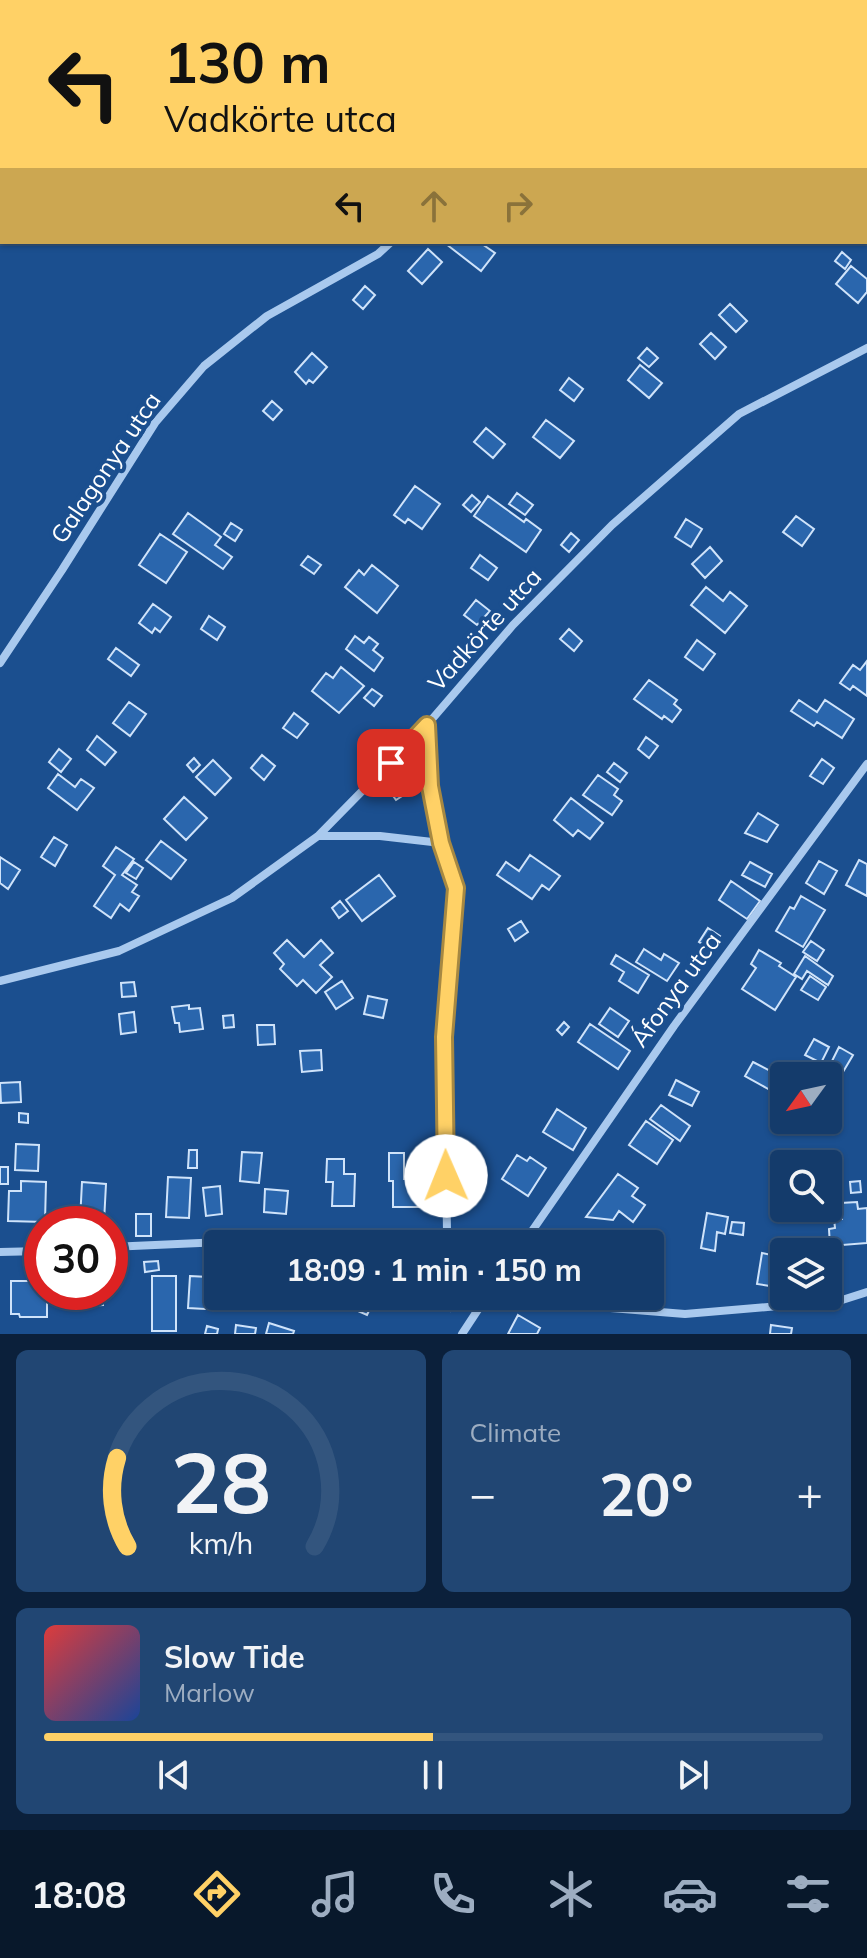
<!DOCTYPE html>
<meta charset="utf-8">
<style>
body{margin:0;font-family:Mulish,sans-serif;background:#214673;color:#f1f3f6;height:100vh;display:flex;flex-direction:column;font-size:30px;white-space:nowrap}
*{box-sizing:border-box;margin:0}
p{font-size:26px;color:#9dadc1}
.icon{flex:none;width:44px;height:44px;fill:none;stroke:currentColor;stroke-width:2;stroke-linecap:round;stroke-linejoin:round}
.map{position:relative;height:1334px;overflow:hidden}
.side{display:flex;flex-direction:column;gap:16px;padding:16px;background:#0b203b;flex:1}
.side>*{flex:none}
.guide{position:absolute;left:0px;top:0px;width:868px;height:244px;box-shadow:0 2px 6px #0004,0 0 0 2px #33557e;background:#ffd166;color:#111;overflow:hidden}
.needle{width:52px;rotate:237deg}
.buttons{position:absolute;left:770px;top:1062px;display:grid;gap:16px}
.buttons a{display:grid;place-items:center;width:72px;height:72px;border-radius:8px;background:#143b6b;box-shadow:0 2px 6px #0004,0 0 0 2px #33557e;font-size:40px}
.speed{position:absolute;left:24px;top:1206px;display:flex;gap:16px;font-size:40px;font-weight:700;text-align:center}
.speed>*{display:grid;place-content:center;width:104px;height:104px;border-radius:50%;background:#143b6b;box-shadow:0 2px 6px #0004,0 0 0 2px #33557e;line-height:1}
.speed .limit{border:12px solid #d22;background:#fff;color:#111}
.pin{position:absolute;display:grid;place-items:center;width:68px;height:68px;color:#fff;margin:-34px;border-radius:16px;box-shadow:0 4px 12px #0006}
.me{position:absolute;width:88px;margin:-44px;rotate:359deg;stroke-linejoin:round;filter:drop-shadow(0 0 6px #0008)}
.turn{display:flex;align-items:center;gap:28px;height:168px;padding:0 32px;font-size:36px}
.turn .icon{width:104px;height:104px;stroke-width:2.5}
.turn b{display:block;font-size:56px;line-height:68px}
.lanes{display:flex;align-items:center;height:76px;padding:0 32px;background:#0003;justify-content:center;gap:40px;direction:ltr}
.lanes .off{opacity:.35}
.big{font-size:60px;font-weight:700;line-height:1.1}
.side .card{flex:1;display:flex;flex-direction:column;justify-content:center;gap:12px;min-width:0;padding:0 28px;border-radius:12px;background:#214673}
.side .dial{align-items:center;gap:0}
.dial svg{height:208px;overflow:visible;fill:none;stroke:#33557e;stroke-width:7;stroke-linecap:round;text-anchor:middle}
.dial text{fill:#f1f3f6;stroke:none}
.song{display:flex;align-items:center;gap:24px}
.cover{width:96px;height:96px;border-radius:12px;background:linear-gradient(135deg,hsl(0 70% 55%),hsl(220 70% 35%))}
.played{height:8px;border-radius:4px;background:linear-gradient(90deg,#ffd166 50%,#33557e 50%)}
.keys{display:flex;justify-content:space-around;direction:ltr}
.heat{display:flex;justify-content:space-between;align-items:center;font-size:44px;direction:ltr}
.side .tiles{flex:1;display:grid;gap:16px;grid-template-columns:1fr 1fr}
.card:last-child{grid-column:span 2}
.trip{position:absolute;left:204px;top:1230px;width:460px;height:80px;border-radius:8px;background:#143b6b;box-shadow:0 2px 6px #0004,0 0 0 2px #33557e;font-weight:700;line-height:80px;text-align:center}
.tabs{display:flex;height:128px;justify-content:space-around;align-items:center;background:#08182b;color:#9dadc1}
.tabs .icon{width:56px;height:56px}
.tabs .active{color:#ffd166}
.tabs b{font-size:36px;color:#f1f3f6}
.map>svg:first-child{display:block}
.building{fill:#2a66ad;stroke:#cfe3fa;stroke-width:2}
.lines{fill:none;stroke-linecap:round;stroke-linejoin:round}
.street{stroke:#a9c9ee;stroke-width:8}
.route-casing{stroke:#a68842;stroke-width:20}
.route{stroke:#ffd166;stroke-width:14}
.labels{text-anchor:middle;stroke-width:8;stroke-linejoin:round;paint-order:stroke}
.street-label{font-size:24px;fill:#fff;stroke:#1b4f8f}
</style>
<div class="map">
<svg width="867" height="1334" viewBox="0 0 867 1334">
<rect width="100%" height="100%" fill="#1b4f8f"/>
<path class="building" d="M448 242H479L495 253 481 271 446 244Z
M428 249 442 262 422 284 408 271Z
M842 252 851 260 845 269 835 261Z
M851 266 867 279V292L858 303 836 284Z
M365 286 375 295 363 309 353 300Z
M730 304 747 321 736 332 719 315Z
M711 333 726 347 715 359 700 344Z
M647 348 658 358 649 367 638 358Z
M312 353 327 367 313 383 309 380 306 384 295 372Z
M640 365 662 383 649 398 628 380Z
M569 378 583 389 574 401 560 390Z
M272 401 282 410 273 420 263 411Z
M546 420 574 441 560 458 533 437Z
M486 428 505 444 493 458 474 442Z
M415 486 440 504 422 529 408 519 405 523 394 515Z
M517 493 533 505 525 515 509 504Z
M472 495 480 502 471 512 463 505Z
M488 496 524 522 526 519 541 530 526 552 474 516Z
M188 513 221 537 215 545 232 557 223 569 173 534Z
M796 516 814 529 802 546 783 532Z
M686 519 702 529 691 547 675 537Z
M231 523 242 530 235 541 224 534Z
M571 533 579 540 569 552 561 545Z
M160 534 187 552 166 583 139 565Z
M710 547 722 561 705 578 692 564Z
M480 555 497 568 488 580 471 568Z
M308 556 321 565 314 574 301 565Z
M372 565 398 586 377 613 345 587 359 570 364 575Z
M706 587 723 601 730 592 747 606 725 633 691 605Z
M476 600 490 611 477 625 464 615Z
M153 604 171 617 160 632 155 628 152 633 139 623Z
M209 616 225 627 217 640 201 629Z
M569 629 582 641 574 651 560 639Z
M355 636 364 643 369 637 378 644 373 650 383 658 374 671 346 649Z
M697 640 715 654 703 670 685 657Z
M116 648 139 665 131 676 108 659Z
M867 661V696L853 686 850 690 840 683 853 665 860 670Z
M341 667 364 686 339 713 312 691 326 673 333 678Z
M649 680 677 700 674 704 681 710 672 722 664 716 662 719 634 699Z
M372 689 382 696 374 706 364 698Z
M799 700 817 712 825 700 854 719 842 738 817 722 814 726 791 711Z
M129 702 146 714 130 736 113 723Z
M294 713 308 724 297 738 283 728Z
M97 736 116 752 105 765 87 750Z
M646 737 658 746 649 758 638 749Z
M59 749 71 759 61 772 49 762Z
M262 755 275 766 264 780 251 768Z
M194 758 200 765 193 772 187 765Z
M822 759 834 768 823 784 810 776Z
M213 760 231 778 215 795 196 777Z
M614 763 627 773 620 782 607 772Z
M58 774 75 787 81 779 94 788 77 810 48 788Z
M598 775 618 789 614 795 622 801 612 815 583 795Z
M405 784 410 791 396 800 391 793Z
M184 797 207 818 186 840 164 819Z
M571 798 603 823 590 839 578 830 573 836 554 820Z
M758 813 778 825 767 842 745 833Z
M54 837 67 845 55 866 41 857Z
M161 841 186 860 171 879 146 860Z
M116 847 134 859 122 875 137 885 132 892 139 896 129 911 120 904 111 918 94 906 115 875 103 866Z
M530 855 560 876 549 890 542 885 532 899 497 875 506 862 519 871Z
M0 857 20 870 8 889 0 883Z
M859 860 867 864V896L846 885Z
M819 861 837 871 824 894 806 883Z
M134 862 143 868 136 879 126 873Z
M750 862 772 874 765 887 742 875Z
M379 875 395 896 362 921 346 900Z
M731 881 760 901 747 919 719 900Z
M801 896 825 910 803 947 776 931 790 907 794 909Z
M340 901 348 911 339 918 332 908Z
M521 921 528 932 515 941 508 929Z
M708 928 720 936 711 950 699 942Z
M287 940 304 957 321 940 333 953 320 965 332 977 316 993 303 980 297 986 280 969 284 964 274 953Z
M811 941 824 950 817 961 803 952Z
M644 949 661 960 664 954 679 963 667 981 636 962Z
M759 950 781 963 779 966 796 977 775 1010 742 989 756 968 751 964Z
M616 955 649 975 638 993 619 981 624 972 611 964Z
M805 956 833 976 828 985 807 971 802 979 794 974Z
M810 976 826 987 818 1000 801 990Z
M342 981 353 998 336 1009 325 992Z
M134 982 136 996 122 997 121 983Z
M368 996 387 1000 383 1018 364 1014Z
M189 1005V1009L200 1008 203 1029 180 1032 179 1023H175L172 1007Z
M610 1008 629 1021 618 1037 599 1024Z
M134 1012 136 1032 121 1034 119 1014Z
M233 1015 234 1027 224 1028 223 1016Z
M564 1022 569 1027 562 1035 557 1030Z
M590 1024 630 1051 618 1069 578 1042Z
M257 1025H274L275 1044 258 1045Z
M814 1039 829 1047 821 1063 805 1055Z
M839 1047 853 1055 843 1072 830 1065Z
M321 1050 322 1070 302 1072 300 1051Z
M753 1062 778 1075 770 1090 745 1076Z
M676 1080 699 1092 692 1106 669 1095Z
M20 1082 21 1102 1 1103 0 1083Z
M661 1105 690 1126 680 1141 650 1119Z
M557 1109 586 1128 573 1150 543 1132Z
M19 1113 28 1114V1123L19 1122Z
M646 1121 673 1140 657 1164 629 1145Z
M16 1144 39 1145 38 1171 15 1170Z
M189 1150H197V1168H188Z
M242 1152 262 1153 259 1183 240 1181Z
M389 1153H404V1179H418L419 1207H393V1181H389Z
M517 1155 527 1161 530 1157 546 1168 528 1196 502 1179Z
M327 1159H344V1174H355L354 1206H332L333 1182H326Z
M0 1167H8V1184H0Z
M618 1174 638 1188 632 1196 645 1205 633 1222 619 1211 613 1220 586 1217Z
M168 1177 191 1178 189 1218 166 1217Z
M21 1181 46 1182 45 1222 8 1221 9 1191H21Z
M860 1181 861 1192 851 1193 850 1182Z
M82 1182 106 1184 104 1222 80 1221Z
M220 1186 222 1214 206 1216 203 1188Z
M265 1189 288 1191 286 1214 264 1212Z
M857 1202 858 1209 867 1208V1243L830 1246 829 1229 835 1228 834 1219H842L841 1203Z
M707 1213 728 1217 725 1234 717 1232 715 1251 701 1248Z
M136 1214H151V1236H136Z
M732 1222 744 1223 743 1235 730 1233Z
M571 1234 601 1238 600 1244H569Z
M762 1253 781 1257 776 1287 757 1284Z
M158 1261 159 1270 145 1272 144 1262Z
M216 1275 218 1296 244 1298 235 1297 234 1302 214 1301Z
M152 1276H176V1331H152Z
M190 1276 208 1277 205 1309 188 1308Z
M11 1281H40L41 1296H47V1317H20L19 1314H11Z
M83 1292H102L103 1305 84 1306Z
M286 1296H316L315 1298 309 1297 307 1305 285 1299Z
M348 1296H376L367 1315 344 1305Z
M424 1296H466L462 1305 454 1302 450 1311 423 1298Z
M518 1315 540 1328 537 1334H508Z
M269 1323 294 1331 293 1334H266Z
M236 1325 256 1328 255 1334H235Z
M771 1325 792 1328 791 1334H770Z
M207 1326 218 1329 217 1334H205Z"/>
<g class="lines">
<path class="street" d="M719 2 721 0
M0 663 62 570 155 423 204 366 267 316 378 254 391 242
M427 725 430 786 441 843 456 888 444 1037 447 1232
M319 836H380L441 843
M0 981 119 951 232 898 318 836 427 725 513 625 612 525 739 414 867 348
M523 1244 674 1026 867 764
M110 1247 447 1232 525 1241
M0 1252 42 1251
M485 1298 685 1314 839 1301 867 1292
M462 1334 487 1296"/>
</g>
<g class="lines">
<g class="route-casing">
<path id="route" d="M391 763 427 725 430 786 441 843 456 888 444 1037 446 1176"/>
</g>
<use href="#route" class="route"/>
</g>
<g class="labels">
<g class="street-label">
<text transform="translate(106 468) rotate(-56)" y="8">Galagonya utca</text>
<text transform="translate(485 630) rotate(-48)" y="8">Vadkörte utca</text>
<text transform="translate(676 990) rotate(-54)" y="8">Áfonya utca</text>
</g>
</g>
</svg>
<div class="buttons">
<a><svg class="needle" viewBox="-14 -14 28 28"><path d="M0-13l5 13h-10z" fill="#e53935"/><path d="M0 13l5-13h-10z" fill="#9dadc1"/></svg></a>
<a><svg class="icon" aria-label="search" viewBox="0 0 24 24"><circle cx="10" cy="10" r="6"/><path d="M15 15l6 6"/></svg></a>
<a><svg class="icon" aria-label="layers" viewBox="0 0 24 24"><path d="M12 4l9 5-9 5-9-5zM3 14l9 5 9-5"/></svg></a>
</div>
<div class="speed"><div class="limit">30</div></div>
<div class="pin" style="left:391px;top:763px;background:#d93025"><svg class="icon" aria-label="arrive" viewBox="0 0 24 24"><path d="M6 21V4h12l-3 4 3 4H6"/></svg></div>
<svg class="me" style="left:446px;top:1176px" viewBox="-20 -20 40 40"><circle r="19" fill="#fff"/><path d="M0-13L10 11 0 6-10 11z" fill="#ffd166"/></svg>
<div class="trip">18:09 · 1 min · 150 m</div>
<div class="guide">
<div class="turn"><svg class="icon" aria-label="left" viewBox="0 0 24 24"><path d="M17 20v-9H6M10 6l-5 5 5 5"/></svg><div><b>130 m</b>Vadkörte utca</div></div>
<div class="lanes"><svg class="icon" aria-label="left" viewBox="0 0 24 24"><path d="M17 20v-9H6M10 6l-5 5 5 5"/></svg><svg class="icon off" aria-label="ahead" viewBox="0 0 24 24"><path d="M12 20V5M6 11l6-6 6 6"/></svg><svg class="icon off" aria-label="right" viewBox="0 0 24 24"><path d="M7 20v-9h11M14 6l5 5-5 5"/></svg></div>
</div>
</div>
<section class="side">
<div class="tiles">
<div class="card dial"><svg viewBox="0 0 100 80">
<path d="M14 69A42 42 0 1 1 86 69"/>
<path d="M14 69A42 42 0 0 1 10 35" stroke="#ffd166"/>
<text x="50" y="56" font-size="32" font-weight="700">28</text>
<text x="50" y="72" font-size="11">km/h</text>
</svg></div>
<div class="card"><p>Climate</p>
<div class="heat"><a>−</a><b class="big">20°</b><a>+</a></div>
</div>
<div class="card">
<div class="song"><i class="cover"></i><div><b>Slow Tide</b><p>Marlow</p></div></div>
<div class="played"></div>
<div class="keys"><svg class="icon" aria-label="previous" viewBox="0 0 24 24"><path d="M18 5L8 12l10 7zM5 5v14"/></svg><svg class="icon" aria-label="pause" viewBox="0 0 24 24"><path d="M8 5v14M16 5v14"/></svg><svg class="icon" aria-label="next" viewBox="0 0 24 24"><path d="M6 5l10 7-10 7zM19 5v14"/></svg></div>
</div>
</div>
</section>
<nav class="tabs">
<b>18:08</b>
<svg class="icon active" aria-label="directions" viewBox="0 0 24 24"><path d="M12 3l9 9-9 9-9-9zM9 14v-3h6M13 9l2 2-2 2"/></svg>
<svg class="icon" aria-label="music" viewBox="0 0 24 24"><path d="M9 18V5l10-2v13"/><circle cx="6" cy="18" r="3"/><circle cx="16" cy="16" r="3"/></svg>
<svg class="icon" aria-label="phone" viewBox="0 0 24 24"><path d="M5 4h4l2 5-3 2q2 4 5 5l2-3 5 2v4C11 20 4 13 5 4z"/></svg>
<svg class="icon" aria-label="climate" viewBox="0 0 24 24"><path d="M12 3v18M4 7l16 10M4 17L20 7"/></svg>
<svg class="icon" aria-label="car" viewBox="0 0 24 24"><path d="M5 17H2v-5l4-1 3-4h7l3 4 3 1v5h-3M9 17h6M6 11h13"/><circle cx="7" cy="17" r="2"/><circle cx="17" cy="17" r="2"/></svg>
<svg class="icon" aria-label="filters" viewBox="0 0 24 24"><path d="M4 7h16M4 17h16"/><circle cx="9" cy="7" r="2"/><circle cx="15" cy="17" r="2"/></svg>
</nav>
